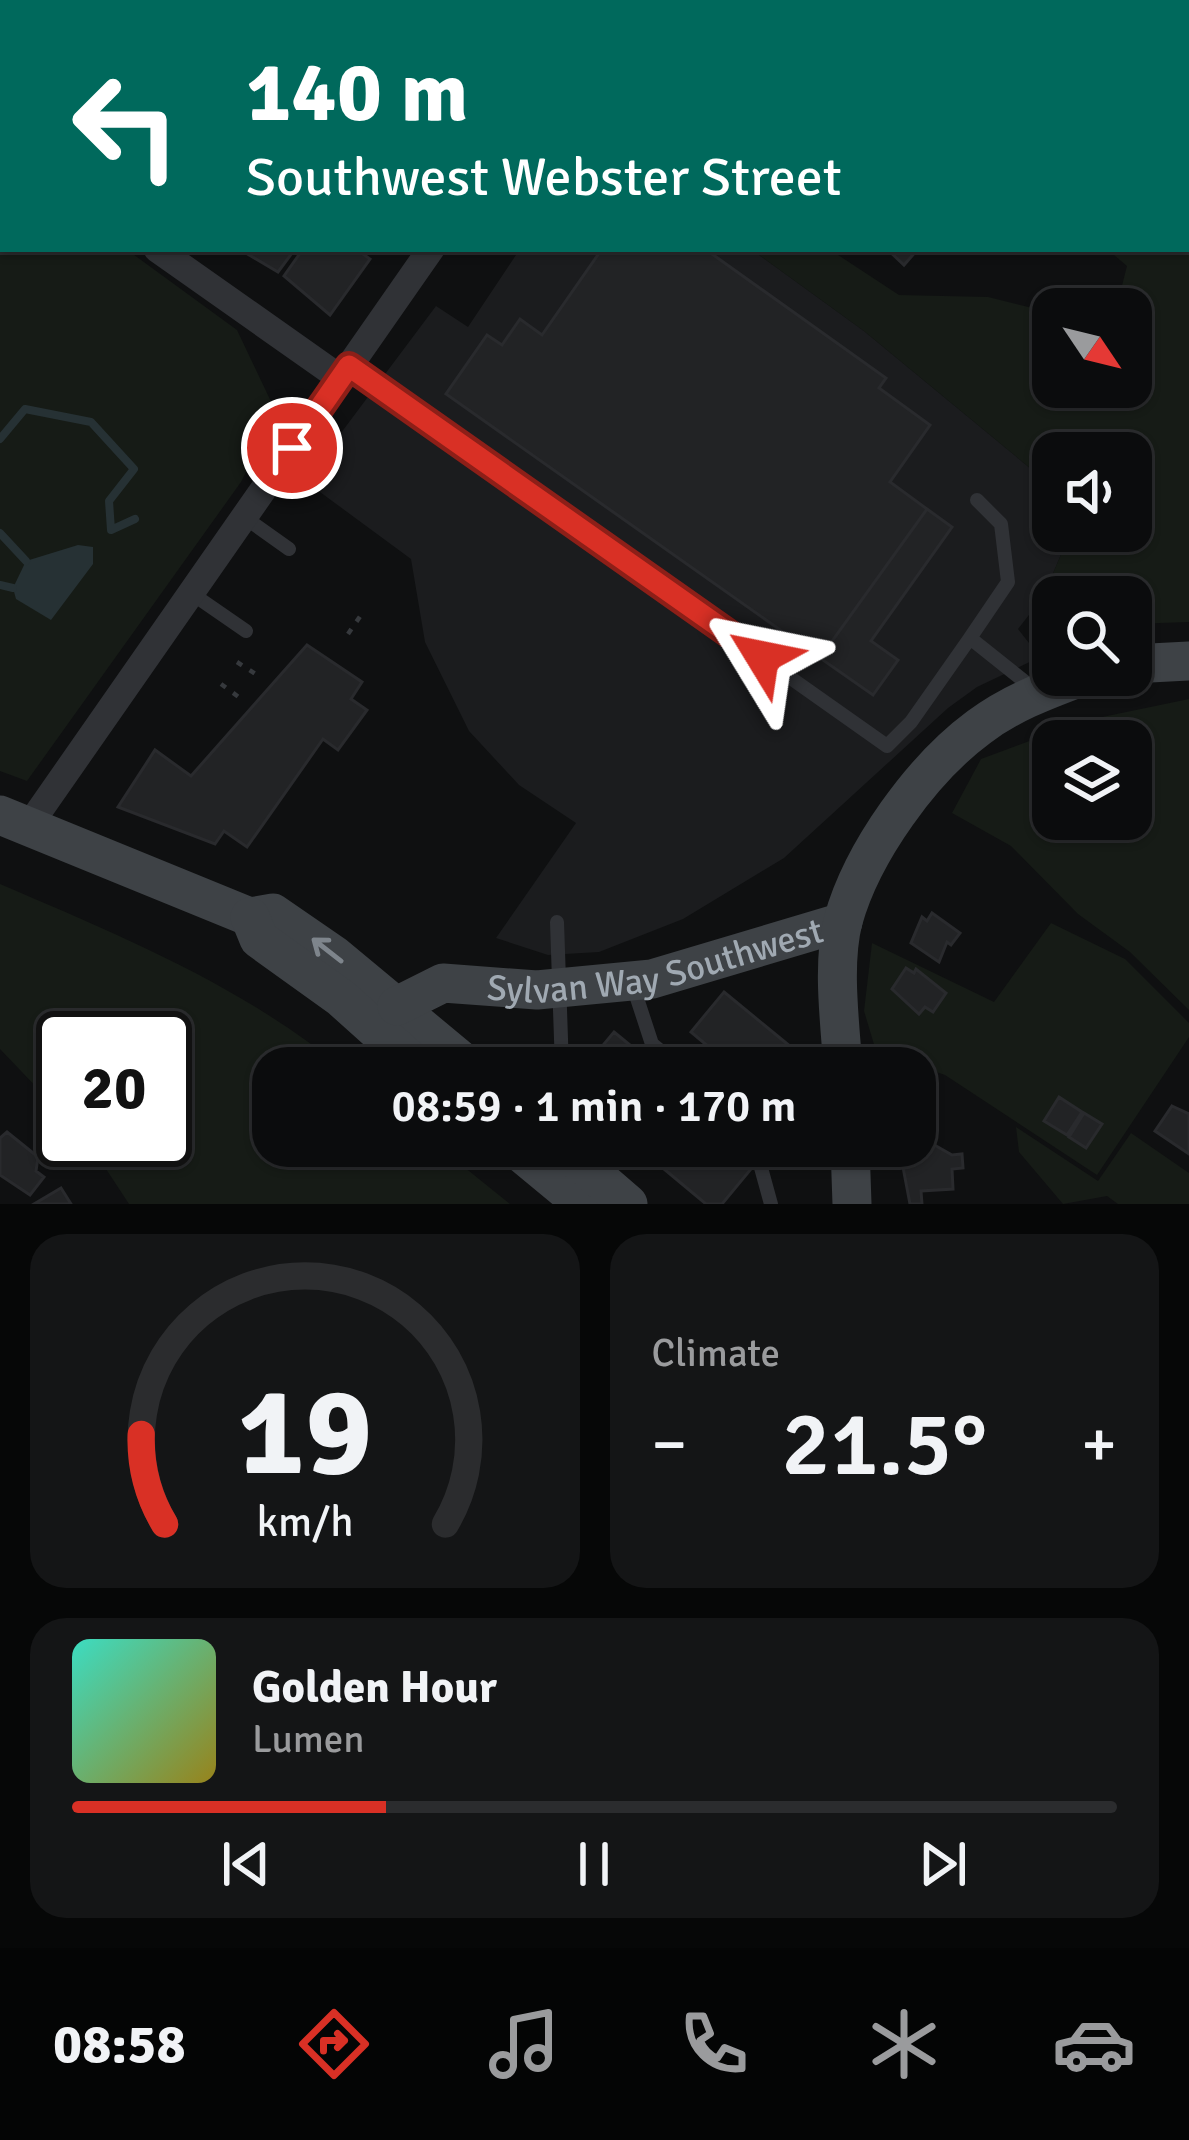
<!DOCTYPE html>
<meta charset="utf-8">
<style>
body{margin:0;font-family:Signika,sans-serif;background:#141516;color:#f1f3f6;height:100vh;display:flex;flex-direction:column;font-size:45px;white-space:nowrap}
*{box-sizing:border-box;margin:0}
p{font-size:39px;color:#9a9b9d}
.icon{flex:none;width:66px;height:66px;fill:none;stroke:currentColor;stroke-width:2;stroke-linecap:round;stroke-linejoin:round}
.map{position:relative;height:1204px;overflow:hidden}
.side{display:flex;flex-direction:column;gap:30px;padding:30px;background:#060707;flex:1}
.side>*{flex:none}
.top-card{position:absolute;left:0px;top:0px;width:1191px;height:252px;box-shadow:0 3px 9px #0004,0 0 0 3px #2b2c2e;background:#00695c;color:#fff;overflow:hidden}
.needle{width:78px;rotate:125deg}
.buttons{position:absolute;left:1032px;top:288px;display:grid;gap:24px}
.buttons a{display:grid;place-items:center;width:120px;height:120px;border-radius:24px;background:#0b0c0d;box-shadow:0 3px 9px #0004,0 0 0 3px #2b2c2e;font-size:60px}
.speed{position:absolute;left:36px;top:1011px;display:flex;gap:24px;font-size:60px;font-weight:700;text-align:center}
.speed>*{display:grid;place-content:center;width:156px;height:156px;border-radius:50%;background:#0b0c0d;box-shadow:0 3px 9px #0004,0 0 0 3px #2b2c2e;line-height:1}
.speed .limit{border:6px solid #111;border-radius:18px;background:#fff;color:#111}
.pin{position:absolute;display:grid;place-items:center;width:102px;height:102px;color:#fff;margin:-51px;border:6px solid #fff;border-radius:50%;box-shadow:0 3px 12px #0007}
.me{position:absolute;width:132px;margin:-66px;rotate:305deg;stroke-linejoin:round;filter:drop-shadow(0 0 9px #0008)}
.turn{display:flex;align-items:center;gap:42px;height:252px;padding:0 48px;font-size:54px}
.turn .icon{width:156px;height:156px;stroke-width:2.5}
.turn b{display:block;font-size:84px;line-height:102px}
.big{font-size:90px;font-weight:600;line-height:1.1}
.side .card{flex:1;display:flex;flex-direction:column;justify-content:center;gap:18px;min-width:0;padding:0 42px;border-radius:36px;background:#141516}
.side .dial{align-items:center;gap:0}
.dial svg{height:312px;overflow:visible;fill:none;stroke:#2b2c2e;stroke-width:7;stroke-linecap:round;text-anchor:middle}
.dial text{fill:#f1f3f6;stroke:none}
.song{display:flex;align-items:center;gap:36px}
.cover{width:144px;height:144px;border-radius:18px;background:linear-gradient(135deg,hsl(170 70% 55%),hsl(50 70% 35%))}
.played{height:12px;border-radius:6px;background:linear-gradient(90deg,#d93025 30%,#2b2c2e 30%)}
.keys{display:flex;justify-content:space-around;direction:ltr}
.heat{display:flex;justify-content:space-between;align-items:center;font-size:66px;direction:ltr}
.side .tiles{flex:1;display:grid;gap:30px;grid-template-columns:1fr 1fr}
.card:last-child{grid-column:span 2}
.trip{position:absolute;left:252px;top:1047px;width:684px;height:120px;border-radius:36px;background:#0b0c0d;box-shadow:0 3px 9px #0004,0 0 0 3px #2b2c2e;font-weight:600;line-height:120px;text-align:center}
.tab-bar{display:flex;height:192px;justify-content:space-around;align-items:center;background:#040505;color:#9a9b9d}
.tab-bar .icon{width:84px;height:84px}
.tab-bar .current{color:#d93025}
.tab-bar b{font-size:54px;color:#f1f3f6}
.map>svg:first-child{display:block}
.built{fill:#1b1c1e}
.green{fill:#161b16;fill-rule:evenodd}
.water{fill:#263134}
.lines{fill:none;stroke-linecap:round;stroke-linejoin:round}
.stream{stroke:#263134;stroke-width:8}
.building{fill:#222325;stroke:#292a2d;stroke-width:3}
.path{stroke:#36393d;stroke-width:4.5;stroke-dasharray:6 9;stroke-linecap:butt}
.lane{stroke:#303236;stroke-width:14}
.street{stroke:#303236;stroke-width:27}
.secondary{stroke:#3e4246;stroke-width:39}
.oneway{stroke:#7e858c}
.route-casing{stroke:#8d1f18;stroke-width:30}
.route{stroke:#d93025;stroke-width:21}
.labels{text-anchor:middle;stroke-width:12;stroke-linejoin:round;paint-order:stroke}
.street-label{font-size:36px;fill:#a0a9b2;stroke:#0a0b0c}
</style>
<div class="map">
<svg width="1189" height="1204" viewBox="0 0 1189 1204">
<rect width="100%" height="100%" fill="#0f1011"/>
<path class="built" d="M520 249H751L864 331 1053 487V531H1071L1043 597 1018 629 1040 657 977 687 948 708 784 858 683 919 599 952 548 955 496 938 576 823 519 785 469 731 425 642 411 559 305 481 436 306 468 327Z"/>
<path class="green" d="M1189 19V622L1131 624V597H1053V606L1043 597 1071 531H1131V453H1053V487L864 331 751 249H829L899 295 988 297 1053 313V387H1131V309H1116L1127 266 1107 249H1188Z
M0 162 3 249H126L237 330 276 412 241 482 27 781 0 771Z
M1189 699V1010L1130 952 1078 914 1011 846 952 813 981 759 1083 721ZM1131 741V819H1053V741Z
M0 884C121 936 239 984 342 1068H273V1146H438L510 1204H129L87 1140H165V1038H63V1115L0 1049Z
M1051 923 1125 959 1189 1023V1037L1097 1175 945 1075 876 1051 864 1011 872 943 994 1002Z
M1016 1127 1098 1181 1131 1133 1189 1173V1204H1118L1107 1196 1063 1204 1019 1152Z"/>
<path class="water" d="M78 545 93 547V564L51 620 16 599 13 588 26 561Z"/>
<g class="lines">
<path class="stream" d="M0 439 25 409 91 422 134 469 109 501 111 530 135 519
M0 533 26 561
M0 585 13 588"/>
</g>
<path class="building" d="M239 249H295L278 272Z
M303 249H356L370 259 330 315 284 276Z
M602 249H705L886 378 879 388 930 425 890 482 927 509 820 658 446 394 487 335 502 345 520 319 542 335Z
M887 249H918L904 265Z
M927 509 952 527 871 641 898 660 873 695 820 658Z
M307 645 362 682 351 699 367 710 338 750 323 739 247 847 224 831 215 844 118 807 155 750 191 776Z
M932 913 960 933 951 945 947 942 939 962 911 943 922 917 927 921Z
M906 968 914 973 916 969 946 993 933 1012 925 1007 919 1014 892 989Z
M724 992 791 1047 773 1068H734L691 1032Z
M614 1032 658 1068H584Z
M1059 1097 1082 1112 1067 1135 1044 1121Z
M1172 1106 1189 1114V1154L1155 1131Z
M1084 1113 1102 1124 1086 1148 1069 1137Z
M7 1132 38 1157 36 1171 44 1177 30 1195 0 1175V1138Z
M915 1134 952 1155 962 1154 963 1168 952 1169 953 1189 921 1191 922 1204H910L899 1146H915Z
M683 1146H724L751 1169 722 1204H706L664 1169Z
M61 1188 71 1204H34Z"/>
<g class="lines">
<path class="path" d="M348 634 361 615
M237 662 257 675
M221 684 240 698"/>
<path class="lane" d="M1156 3 1158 0
M349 366 887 746 911 722 970 638 1034 689
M244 517 289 549
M191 593 246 631
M970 638 1008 582 1001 524 977 500
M557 922 562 1068
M633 986 652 1044 681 1068
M644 1146 650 1151
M755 1146 771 1204
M594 1170 613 1146"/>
<path class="street" d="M0 138 3 140
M157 249 340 378
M28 827 431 249"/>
<g class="secondary">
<path d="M1131 664 1189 661"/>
<path d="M0 815 250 917 273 913 334 955 470 1068"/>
<path d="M250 917 259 939 341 998 419 1068"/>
<path id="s1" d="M397 1006 443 983 537 990 652 979 843 922"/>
<path d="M843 1068C840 1023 832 965 843 921 862 852 922 769 979 727 1012 702 1049 689 1086 675"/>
<path d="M513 1146 583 1204"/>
<path d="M561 1146 628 1204"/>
<path d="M850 1146 852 1204"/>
</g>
</g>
<defs><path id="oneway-shaft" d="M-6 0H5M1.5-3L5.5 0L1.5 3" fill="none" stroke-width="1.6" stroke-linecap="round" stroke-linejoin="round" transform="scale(3)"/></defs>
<use class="oneway" href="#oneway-shaft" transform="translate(327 950) rotate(-142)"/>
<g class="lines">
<g class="route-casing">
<path id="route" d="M292 448 349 366 762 657"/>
</g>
<use href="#route" class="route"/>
</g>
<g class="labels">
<g class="street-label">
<text dy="13" stroke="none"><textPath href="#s1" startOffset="267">Sylvan Way Southwest</textPath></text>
</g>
</g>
</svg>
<div class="buttons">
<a><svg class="needle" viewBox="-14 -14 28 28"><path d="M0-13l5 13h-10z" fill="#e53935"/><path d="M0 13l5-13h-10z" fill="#9a9b9d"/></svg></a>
<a><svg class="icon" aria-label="sound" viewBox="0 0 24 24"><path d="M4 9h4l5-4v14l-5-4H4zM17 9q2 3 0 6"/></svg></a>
<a><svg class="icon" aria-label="search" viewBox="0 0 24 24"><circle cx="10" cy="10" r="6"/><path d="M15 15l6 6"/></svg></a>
<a><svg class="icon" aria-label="layers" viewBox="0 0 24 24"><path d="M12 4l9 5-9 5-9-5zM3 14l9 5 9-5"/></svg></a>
</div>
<div class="speed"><div class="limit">20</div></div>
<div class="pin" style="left:292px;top:448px;background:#d93025"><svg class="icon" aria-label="arrive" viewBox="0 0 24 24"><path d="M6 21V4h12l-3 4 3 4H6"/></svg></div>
<svg class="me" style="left:762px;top:657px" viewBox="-20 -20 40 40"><path d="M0-17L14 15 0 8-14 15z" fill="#d93025" stroke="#fff" stroke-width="4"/></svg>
<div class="trip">08:59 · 1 min · 170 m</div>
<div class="top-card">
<div class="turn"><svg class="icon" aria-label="left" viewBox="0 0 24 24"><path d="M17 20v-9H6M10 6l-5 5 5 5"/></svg><div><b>140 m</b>Southwest Webster Street</div></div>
</div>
</div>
<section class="side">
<div class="tiles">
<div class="card dial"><svg viewBox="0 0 100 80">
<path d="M14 69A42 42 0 1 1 86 69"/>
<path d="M14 69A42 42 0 0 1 8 46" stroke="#d93025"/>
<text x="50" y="56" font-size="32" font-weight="700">19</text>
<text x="50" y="72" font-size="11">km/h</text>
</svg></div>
<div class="card"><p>Climate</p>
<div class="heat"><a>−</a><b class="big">21.5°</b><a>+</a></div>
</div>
<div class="card">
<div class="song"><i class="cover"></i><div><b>Golden Hour</b><p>Lumen</p></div></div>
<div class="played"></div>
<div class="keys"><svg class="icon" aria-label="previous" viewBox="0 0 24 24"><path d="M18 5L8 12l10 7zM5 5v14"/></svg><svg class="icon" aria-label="pause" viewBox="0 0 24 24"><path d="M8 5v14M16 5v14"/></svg><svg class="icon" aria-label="next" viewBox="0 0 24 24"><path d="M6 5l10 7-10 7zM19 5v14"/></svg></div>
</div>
</div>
</section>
<nav class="tab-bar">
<b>08:58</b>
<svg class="icon current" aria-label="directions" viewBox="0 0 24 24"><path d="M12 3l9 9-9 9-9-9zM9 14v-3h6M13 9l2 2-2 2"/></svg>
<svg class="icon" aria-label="music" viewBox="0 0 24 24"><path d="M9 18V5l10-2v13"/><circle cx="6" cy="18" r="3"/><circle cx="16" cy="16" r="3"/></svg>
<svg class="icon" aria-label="phone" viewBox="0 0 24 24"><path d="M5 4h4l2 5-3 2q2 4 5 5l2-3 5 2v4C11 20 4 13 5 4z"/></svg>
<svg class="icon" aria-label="climate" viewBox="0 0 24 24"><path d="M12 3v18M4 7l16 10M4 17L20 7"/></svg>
<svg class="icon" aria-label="car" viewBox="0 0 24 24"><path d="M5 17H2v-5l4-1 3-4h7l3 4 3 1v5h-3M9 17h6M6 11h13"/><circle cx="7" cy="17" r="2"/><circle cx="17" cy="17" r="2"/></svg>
</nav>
